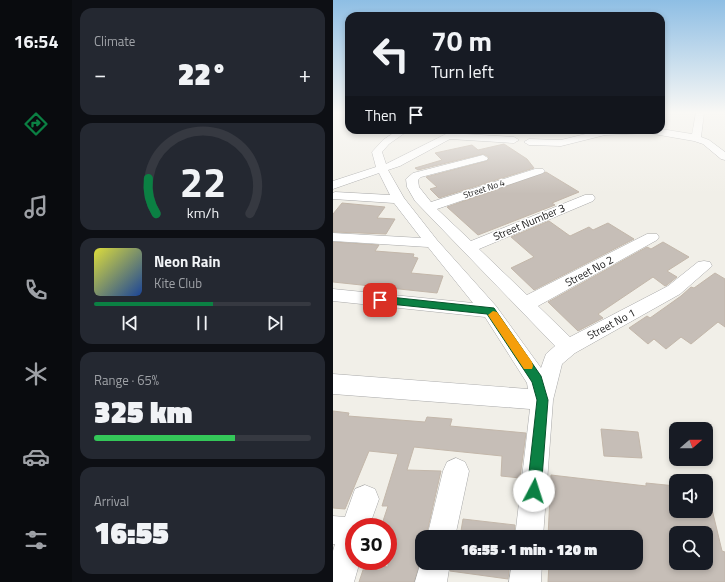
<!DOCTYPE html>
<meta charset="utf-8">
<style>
body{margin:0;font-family:"Titillium Web",sans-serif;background:#242831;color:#f1f3f6;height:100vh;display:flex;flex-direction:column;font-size:15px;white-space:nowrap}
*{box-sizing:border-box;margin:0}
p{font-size:13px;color:#9ea1a6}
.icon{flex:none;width:22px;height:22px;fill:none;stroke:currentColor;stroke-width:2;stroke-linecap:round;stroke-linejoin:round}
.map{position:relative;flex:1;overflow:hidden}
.side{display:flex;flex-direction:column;gap:8px;padding:8px;background:#0d0f14;width:261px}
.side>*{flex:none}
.banner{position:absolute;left:12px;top:12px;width:320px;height:122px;border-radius:12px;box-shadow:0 2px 6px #0003;background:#171b24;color:#f1f3f6;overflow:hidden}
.needle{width:26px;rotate:70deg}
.buttons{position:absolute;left:336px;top:422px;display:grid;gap:8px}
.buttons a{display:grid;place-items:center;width:44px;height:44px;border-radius:8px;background:#171b24;box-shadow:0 2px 6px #0003;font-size:20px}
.speed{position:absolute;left:12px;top:518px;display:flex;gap:8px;font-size:20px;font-weight:700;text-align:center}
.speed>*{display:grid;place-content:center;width:52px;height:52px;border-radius:50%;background:#171b24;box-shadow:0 2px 6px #0003;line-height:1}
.speed .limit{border:6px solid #d22;background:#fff;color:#111}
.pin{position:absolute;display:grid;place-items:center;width:34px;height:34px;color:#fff;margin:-17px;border-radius:8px;box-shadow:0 2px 6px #0006}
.me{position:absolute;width:44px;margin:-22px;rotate:5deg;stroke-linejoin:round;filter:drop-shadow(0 0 3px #0008)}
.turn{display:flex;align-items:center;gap:14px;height:84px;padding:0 20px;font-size:18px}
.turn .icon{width:52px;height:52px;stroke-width:2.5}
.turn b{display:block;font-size:28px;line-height:34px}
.then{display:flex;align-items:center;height:38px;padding:0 20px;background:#0003;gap:8px;font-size:15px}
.big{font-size:30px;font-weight:800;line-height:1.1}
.side .widget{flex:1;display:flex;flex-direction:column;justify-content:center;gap:6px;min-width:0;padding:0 14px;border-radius:12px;background:#242831}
.side .dial{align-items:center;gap:0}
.dial svg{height:104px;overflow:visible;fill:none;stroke:#363941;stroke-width:7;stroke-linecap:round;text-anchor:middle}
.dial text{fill:#f1f3f6;stroke:none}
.song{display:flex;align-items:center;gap:12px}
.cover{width:48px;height:48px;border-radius:6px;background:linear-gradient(135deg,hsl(60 70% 55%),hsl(220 70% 35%))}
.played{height:4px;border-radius:2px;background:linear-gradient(90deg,#0b8043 55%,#363941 55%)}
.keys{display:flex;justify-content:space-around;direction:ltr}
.heat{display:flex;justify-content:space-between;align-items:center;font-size:22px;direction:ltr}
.charge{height:6px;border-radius:3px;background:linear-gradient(90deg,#34c759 65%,#363941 0)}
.trip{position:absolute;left:82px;top:530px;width:228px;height:40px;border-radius:12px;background:#171b24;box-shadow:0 2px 6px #0003;font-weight:800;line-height:40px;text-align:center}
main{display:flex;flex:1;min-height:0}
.menu{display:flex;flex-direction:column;width:72px;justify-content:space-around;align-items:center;background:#090b0e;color:#9ea1a6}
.menu .icon{width:28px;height:28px}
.menu .on{color:#0b8043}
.menu b{font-size:18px;color:#f1f3f6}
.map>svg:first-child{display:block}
.building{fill:#c6beb7;stroke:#c3b7aa;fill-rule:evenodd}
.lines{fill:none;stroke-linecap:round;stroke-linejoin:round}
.minor-casing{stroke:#a8a8a8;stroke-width:1}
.minor{fill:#fff;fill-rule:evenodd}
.route{fill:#0b8043;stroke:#07532c}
.slow{fill:#f59e0b}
.labels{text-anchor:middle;stroke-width:3;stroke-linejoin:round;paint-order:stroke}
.far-street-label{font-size:9px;fill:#212121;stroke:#fff}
.street-label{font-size:11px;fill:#212121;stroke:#fff}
</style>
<main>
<nav class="menu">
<b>16:54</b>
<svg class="icon on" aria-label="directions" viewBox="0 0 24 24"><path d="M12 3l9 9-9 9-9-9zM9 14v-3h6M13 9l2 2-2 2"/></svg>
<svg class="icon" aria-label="music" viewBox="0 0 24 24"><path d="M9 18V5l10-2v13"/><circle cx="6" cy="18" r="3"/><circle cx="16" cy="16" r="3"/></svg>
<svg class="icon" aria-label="phone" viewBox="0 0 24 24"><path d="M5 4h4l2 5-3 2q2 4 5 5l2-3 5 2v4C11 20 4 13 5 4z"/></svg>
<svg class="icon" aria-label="climate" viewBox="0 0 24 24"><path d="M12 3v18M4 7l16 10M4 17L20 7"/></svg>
<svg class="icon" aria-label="car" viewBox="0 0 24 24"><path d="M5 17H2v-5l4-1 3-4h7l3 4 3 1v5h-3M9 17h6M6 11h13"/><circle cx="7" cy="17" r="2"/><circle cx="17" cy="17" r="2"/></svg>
<svg class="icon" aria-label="filters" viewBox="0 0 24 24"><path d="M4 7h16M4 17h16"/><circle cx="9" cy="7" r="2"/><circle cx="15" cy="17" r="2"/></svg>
</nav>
<section class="side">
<div class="widget"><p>Climate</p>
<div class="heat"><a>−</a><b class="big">22°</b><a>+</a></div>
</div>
<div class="widget dial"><svg viewBox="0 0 100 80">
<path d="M14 69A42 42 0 1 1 86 69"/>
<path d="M14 69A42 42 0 0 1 8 42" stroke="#0b8043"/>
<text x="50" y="56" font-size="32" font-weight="700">22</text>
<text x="50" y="72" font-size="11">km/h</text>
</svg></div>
<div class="widget">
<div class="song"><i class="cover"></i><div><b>Neon Rain</b><p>Kite Club</p></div></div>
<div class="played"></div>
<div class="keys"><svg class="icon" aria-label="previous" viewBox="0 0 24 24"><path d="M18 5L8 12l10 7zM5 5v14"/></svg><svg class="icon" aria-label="pause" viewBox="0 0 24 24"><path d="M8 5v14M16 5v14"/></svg><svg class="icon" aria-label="next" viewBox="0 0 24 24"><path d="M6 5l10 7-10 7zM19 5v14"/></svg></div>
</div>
<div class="widget"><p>Range · 65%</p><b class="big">325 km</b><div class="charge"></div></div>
<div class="widget"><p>Arrival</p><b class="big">16:55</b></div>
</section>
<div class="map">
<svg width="392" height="582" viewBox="0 0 392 582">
<rect width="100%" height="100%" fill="#f1efe8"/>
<path class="building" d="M171 144 194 159 201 168 106 198 97 189 104 187 93 177 154 161 156 157 150 154 85 170 82 168 109 160 102 153 139 145 145 150Z
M213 172 246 192 219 203 222 205 145 235 114 207Z
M9 203 52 207 44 218 62 219 53 234 0 232V214Z
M216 221 237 236 256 227 260 230 275 223 301 239 201 290 178 268 201 257 178 237Z
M0 242 46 245 42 251 81 254 80 257 85 258 78 273 110 276 104 293 0 282Z
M330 242 356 257 334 271 344 277 334 285 332 286 320 277 265 314 270 318 245 331 215 302 314 247 318 249Z
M382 273 392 279V327L385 322 358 344 348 337 333 349 321 339 315 344 296 328 314 316 317 318 348 296 358 287 361 288Z
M0 411 16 413 15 416 92 422 94 417 119 419 117 426 193 433 187 478 168 476 169 456 81 447 74 470 108 471 93 537H89V557L81 582H26L32 564 55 567V527H48L55 506H49L65 454 36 451 12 509 0 508Z
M268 429 305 432 309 458 271 456Z
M218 475 313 486V483L343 486V511H373V505H378L389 551 392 552V582H215L216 563H303V536L279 533 280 537H215ZM343 533H373V563H343Z
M130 519 182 525 181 537H127Z
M118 563H177L175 579 117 571Z"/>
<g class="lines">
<g class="minor-casing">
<path id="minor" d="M363 113H371L368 137 376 140 392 152V160L388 159 370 144 361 141 315 133 272 135 228 146 196 145 191 142 196 139 228 140 269 130 328 129 359 134Z
M65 130H76L56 144 49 152 53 164 115 133 181 137 186 140 181 143 117 139 67 166 55 170 71 198 104 240 163 306 208 368 213 354 222 346 82 201 74 187 73 179 80 173 150 155 155 158 154 160 88 177 85 180 86 187 98 202 202 169H210L212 171 210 173 104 209 138 241 252 195H260L262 198 260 201 146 249 194 295 314 234H324L326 237 324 240 205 306 237 337 335 286 365 262 371 261 377 262 379 266 347 294 242 353 229 364 220 400 210 537H182L197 409 0 394V374L195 389 194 383 152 317 0 301V289L140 303 95 247 0 241V233L88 238 61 203 0 199V193L2 192 57 195 46 173 0 189V181L43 167 39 152 50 140Z
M123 458 132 462 136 471 122 537H94L110 471 114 462Z
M32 485 42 489 46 499 36 527H21V561H27L21 582H0V551L2 544H0V516L12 517 22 489Z
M89 558V563H117L114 582H82Z
M179 563H209L208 582H176Z"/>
</g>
<use href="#minor" class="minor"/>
</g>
<linearGradient id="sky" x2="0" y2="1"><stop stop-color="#8ebee4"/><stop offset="0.58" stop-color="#f9f8f5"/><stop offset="1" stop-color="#f9f8f5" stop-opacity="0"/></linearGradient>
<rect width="392" height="194" fill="url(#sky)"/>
<path class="route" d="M47 296 161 308 208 376 215 400 208 491 206 496 201 498 196 496 194 491 204 400 199 382 154 314 47 303 43 300Z"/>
<path class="slow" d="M160 311 164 312 199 362 200 366 199 369H191L155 315Z"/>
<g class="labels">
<g class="far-street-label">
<text transform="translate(151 189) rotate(-18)" y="3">Street No 4</text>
</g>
<g class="street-label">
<text transform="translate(196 222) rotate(-23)" y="4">Street Number 3</text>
<text transform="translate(256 271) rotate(-28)" y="4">Street No 2</text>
<text transform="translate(278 324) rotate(-28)" y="4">Street No 1</text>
</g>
</g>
</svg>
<div class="buttons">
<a><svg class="needle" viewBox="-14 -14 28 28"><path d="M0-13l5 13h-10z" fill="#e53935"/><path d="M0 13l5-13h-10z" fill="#9ea1a6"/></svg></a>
<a><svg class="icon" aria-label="sound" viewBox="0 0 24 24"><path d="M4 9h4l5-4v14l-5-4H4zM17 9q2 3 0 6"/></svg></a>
<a><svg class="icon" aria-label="search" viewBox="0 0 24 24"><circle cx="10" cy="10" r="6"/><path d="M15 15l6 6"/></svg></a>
</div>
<div class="speed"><div class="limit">30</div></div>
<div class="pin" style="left:47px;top:300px;background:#d93025"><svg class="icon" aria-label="arrive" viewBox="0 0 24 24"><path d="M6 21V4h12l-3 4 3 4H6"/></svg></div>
<svg class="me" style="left:201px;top:491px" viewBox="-20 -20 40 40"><circle r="19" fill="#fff"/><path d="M0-13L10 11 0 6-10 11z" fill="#0b8043"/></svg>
<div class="trip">16:55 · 1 min · 120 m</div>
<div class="banner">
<div class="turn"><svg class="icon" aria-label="left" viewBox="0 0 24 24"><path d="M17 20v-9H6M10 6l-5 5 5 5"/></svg><div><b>70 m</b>Turn left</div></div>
<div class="then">Then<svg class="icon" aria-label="arrive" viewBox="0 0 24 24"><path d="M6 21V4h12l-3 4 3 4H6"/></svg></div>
</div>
</div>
</main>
